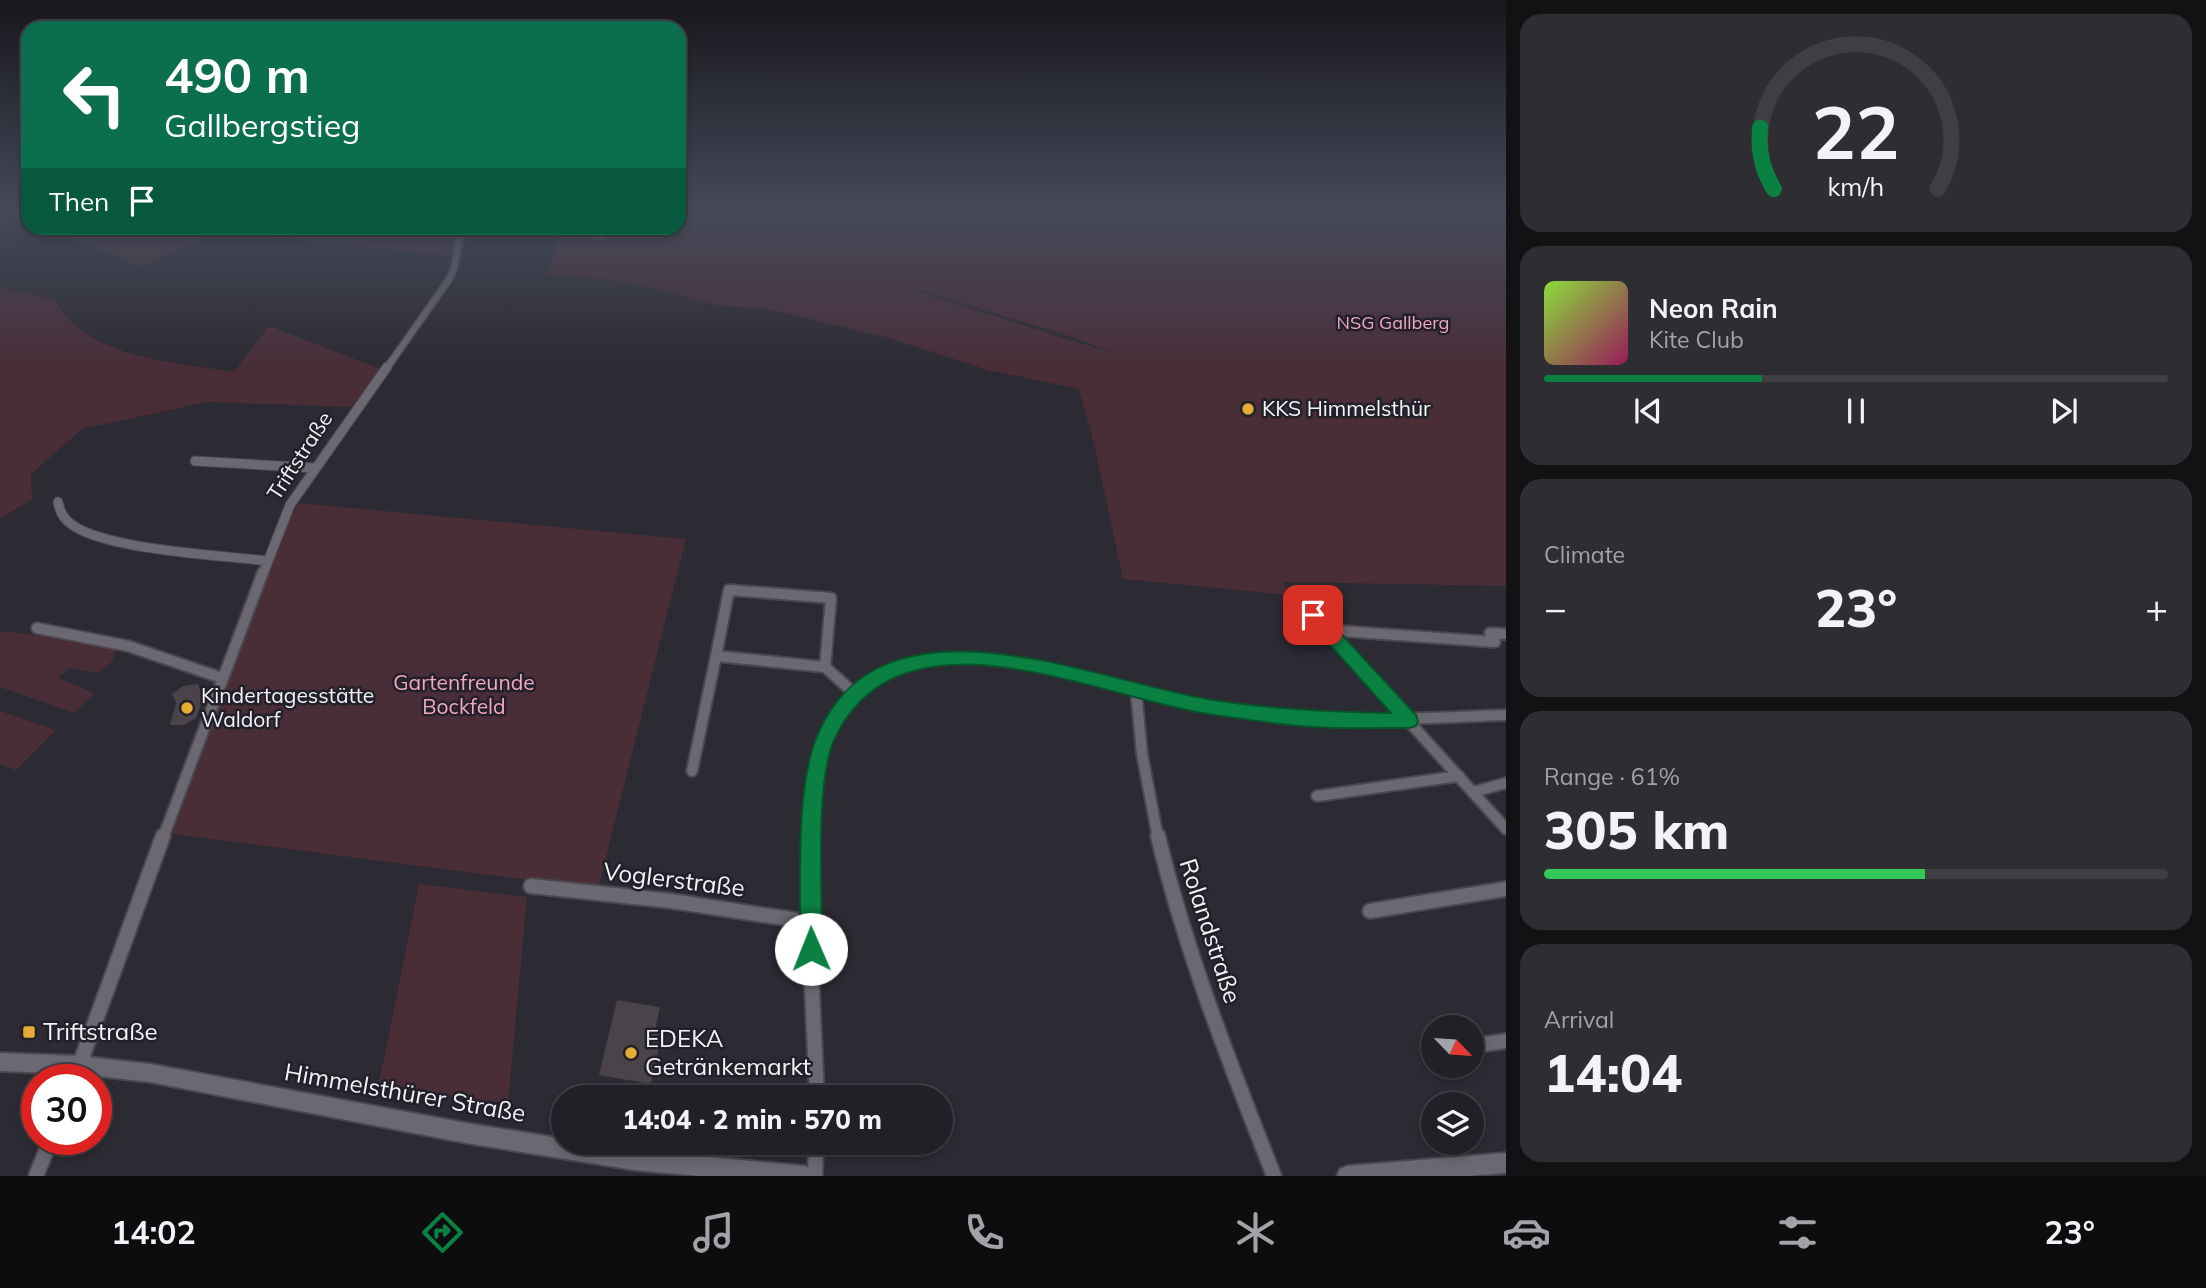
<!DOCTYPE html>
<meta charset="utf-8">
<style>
body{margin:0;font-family:Mulish,sans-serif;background:#2d2d32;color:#f1f3f6;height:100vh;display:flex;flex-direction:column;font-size:26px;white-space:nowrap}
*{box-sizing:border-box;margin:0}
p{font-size:23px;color:#a2a3a7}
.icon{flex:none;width:38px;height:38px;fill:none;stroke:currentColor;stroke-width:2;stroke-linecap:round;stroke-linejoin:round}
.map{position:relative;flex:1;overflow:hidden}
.sheet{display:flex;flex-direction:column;gap:14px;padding:14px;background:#121215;width:700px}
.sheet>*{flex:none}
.banner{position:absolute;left:21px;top:21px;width:665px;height:214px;border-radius:21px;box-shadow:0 4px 10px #0003,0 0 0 2px #3e3e43;background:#0b6e4f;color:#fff;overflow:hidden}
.needle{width:46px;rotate:115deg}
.controls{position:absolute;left:1421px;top:1015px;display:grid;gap:14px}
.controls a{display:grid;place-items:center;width:63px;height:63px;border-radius:50%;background:#212026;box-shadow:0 4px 10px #0003,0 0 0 2px #3e3e43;font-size:35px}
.speed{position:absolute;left:21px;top:1064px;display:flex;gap:14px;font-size:35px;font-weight:700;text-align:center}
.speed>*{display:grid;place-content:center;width:91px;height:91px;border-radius:50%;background:#212026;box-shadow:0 4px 10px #0003,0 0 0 2px #3e3e43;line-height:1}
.speed .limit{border:10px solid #d22;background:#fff;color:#111}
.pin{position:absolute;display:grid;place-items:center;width:60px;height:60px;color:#fff;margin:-30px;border-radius:14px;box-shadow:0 4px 10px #0006}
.me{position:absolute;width:77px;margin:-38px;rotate:359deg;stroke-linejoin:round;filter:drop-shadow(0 0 5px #0008)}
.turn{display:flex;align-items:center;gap:24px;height:147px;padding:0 28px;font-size:32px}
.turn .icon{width:91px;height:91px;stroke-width:2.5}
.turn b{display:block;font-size:49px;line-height:60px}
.then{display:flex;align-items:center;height:66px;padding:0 28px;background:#0003;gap:14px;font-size:26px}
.big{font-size:52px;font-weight:800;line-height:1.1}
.sheet .tile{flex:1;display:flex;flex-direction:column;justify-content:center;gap:10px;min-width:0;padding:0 24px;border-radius:21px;background:#2d2d32}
.sheet .dial{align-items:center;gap:0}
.dial svg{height:182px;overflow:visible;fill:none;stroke:#3e3e43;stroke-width:7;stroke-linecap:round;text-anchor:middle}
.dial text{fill:#f1f3f6;stroke:none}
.song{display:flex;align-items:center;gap:21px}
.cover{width:84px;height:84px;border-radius:10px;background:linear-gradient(135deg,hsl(90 70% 55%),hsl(330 70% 35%))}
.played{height:7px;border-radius:4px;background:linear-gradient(90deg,#0b8043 35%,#3e3e43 35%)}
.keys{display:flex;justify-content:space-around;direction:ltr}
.heat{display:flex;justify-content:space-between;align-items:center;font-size:38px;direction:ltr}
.charge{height:10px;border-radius:5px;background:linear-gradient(90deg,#34c759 61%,#3e3e43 0)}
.trip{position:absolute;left:551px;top:1085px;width:402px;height:70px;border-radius:35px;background:#212026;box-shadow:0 4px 10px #0003,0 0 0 2px #3e3e43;font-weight:800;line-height:70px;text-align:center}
.menu{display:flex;height:112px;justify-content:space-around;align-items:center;background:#0d0d0f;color:#a2a3a7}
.menu .icon{width:49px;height:49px}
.menu .on{color:#0b8043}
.menu b{font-size:32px;color:#f1f3f6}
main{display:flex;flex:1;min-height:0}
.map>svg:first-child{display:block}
.green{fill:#492d37;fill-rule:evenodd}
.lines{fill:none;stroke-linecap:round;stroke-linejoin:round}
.stream{stroke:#4a5e6d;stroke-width:2}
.building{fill:#4b434a}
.minor-far3-casing{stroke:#4a484e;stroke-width:9}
.minor-far2-casing{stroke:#4a484e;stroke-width:11}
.minor-far1-casing{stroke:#4a484e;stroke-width:14}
.minor-casing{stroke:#4a484e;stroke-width:18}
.tertiary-casing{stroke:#4a484e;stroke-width:4}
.minor-far3{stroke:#6b6871;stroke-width:6}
.minor-far2{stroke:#6b6871;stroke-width:9}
.minor-far1{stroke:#6b6871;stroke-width:10}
.minor{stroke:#6b6871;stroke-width:14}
.tertiary{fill:#6b6871;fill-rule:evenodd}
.route{fill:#0b8043;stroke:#07532c;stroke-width:2}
.poi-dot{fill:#e5ad36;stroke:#222028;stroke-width:2.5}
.labels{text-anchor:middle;stroke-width:5;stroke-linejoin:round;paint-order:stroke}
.far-park-label{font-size:18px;fill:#f4a7c2;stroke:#222028}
.poi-label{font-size:21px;fill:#f3f2f7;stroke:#222028;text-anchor:start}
.street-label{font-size:21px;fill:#f3f2f7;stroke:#222028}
.park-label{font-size:21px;fill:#f4a7c2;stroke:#222028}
.near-street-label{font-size:24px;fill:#f3f2f7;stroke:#222028}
.near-poi-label{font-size:24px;fill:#f3f2f7;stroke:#222028;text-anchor:start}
</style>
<main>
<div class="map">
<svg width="1506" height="1176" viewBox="0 0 1506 1176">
<rect width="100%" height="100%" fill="#2c2a32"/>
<path class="green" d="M679 208H1506V586L1283 582 1290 595 1123 579 1094 444 1079 389 988 370 889 338 764 308 718 306 668 291 603 279 546 274 562 233 575 236 583 232 546 228H679ZM906 286 1070 336 1115 354 943 300Z
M46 228H458L454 256 217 232 141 267Z
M0 287 55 300C60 307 65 316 71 322 112 360 181 363 234 372L269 326 381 369 351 407 208 402 82 429 31 474 32 499 0 519Z
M298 503 686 539 598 889 172 834 269 561Z
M0 631 54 637 115 649 113 661 98 673 69 668 58 678 95 693 74 713 0 687Z
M0 711 56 730 16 770 0 765Z
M419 884 527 897 508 1103 378 1088Z"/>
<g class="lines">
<path class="stream" d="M508 228 554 233
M462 248 466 228"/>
</g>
<path class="building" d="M198 684 203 699 196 718 184 725H170L176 703 172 694 183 686Z
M617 1000 660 1007 655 1031 662 1032 651 1084 599 1075Z"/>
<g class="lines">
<g class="minor-far3-casing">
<path id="minor-far3" d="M537 228 603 236
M386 369 448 281 454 269 461 228"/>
</g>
<g class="minor-far2-casing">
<path id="minor-far2" d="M195 461 315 468
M58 502C60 512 63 518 71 524 105 550 221 555 267 561
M263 574 290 505 387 367"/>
</g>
<g class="minor-far1-casing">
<path id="minor-far1" d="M729 590 831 598 825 667 716 656Z
M1299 600 1506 829
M37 628 128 646 222 678
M1327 630 1495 642 1490 633 1506 634
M825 667 854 693
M1136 691 1142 754 1158 838
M692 771 716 656
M1473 792 1506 783
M1317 796 1459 776
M163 838 263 572
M812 838C812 794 814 749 839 710 843 705 849 700 854 695 926 625 1062 673 1148 693 1180 701 1214 707 1247 712 1333 724 1419 718 1506 715"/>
</g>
<g class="minor-casing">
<path id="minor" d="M812 836 810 946 817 1097
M1158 836C1186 953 1230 1064 1274 1176
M531 886 671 901 810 922
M1370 911 1506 889
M1472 1046 1506 1041
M74 1080 163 836
M36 1176 51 1139
M815 1176 816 1143"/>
</g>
<g class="tertiary-casing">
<path id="tertiary" d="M0 1053 79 1056 150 1064 466 1123 564 1139V1143H588L635 1150 805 1166 812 1169 815 1176H700L635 1170 466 1143 150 1082 79 1074 0 1071Z
M1506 1153V1173L1468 1176H1337L1340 1169 1347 1166Z"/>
</g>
<use href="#minor-far3" class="minor-far3"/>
<use href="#minor-far2" class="minor-far2"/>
<use href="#minor-far1" class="minor-far1"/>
<use href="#minor" class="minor"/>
<use href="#tertiary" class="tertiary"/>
</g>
<linearGradient id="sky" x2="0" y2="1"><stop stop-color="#18171c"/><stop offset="0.56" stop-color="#454a5a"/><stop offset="1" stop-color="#454a5a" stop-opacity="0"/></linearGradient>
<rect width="1506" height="373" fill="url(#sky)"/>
<path class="route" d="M1313 608 1319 610 1416 715 1418 721 1416 726 1409 728C1378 728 1345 729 1314 727 1279 725 1243 719 1208 714 1098 697 900 599 835 738 814 782 823 896 822 949L819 956 811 960 804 956 800 949C801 889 795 792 816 739 877 583 1090 679 1207 699 1268 709 1329 712 1391 713L1307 619 1305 615Z"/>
<g class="poi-dot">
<circle cx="1248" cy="409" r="7"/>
<circle cx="187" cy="708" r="7"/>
<rect x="22" y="1025" width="14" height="14" rx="3.5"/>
<circle cx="631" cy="1053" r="7"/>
</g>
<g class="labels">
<g class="far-park-label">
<text x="1393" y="329">NSG Gallberg</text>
</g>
<g class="poi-label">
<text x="1262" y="416">KKS Himmelsthür</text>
<text x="201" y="703">Kindertagesstätte<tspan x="201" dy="24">Waldorf</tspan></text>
</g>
<g class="street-label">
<text transform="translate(300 456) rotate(-57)" y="7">Triftstraße</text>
</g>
<g class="park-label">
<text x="464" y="690">Gartenfreunde<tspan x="464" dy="24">Bockfeld</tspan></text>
</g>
<g class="near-street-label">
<text transform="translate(674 880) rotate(7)" y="8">Voglerstraße</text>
<text transform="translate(1210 931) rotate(72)" y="8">Rolandstraße</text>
<text transform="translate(405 1093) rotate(10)" y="8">Himmelsthürer Straße</text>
</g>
<g class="near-poi-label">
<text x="43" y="1040">Triftstraße</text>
<text x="645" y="1047">EDEKA<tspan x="645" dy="28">Getränkemarkt</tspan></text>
</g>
</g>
</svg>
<div class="controls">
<a><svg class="needle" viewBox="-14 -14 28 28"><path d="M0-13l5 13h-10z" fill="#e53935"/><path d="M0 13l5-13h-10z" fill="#a2a3a7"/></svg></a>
<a><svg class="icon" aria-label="layers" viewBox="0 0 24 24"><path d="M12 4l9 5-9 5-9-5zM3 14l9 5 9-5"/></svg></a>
</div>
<div class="speed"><div class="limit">30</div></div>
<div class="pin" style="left:1313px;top:615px;background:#d93025"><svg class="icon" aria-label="arrive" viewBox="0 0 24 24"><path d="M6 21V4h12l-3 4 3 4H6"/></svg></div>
<svg class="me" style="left:811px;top:949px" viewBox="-20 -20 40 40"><circle r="19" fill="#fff"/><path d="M0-13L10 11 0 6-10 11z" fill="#0b8043"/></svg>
<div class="trip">14:04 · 2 min · 570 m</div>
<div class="banner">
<div class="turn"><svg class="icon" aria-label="left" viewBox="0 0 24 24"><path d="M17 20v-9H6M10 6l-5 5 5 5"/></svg><div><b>490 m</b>Gallbergstieg</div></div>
<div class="then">Then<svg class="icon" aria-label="arrive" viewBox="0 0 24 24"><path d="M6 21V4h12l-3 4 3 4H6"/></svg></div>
</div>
</div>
<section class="sheet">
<div class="tile dial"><svg viewBox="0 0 100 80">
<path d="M14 69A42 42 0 1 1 86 69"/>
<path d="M14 69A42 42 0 0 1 8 42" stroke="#0b8043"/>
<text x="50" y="56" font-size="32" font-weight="700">22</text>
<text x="50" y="72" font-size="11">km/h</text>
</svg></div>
<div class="tile">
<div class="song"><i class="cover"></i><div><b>Neon Rain</b><p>Kite Club</p></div></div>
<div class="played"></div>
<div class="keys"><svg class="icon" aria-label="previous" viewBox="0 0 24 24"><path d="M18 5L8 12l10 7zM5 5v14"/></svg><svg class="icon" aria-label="pause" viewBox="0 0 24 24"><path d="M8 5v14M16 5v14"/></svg><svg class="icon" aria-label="next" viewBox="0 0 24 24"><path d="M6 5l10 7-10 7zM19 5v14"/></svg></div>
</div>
<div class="tile"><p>Climate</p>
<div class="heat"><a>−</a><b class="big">23°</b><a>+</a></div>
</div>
<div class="tile"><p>Range · 61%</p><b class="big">305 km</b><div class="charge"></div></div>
<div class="tile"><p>Arrival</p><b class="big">14:04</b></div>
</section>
</main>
<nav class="menu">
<b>14:02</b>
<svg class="icon on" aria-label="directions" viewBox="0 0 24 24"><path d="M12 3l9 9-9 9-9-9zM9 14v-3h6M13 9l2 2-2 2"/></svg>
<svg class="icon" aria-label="music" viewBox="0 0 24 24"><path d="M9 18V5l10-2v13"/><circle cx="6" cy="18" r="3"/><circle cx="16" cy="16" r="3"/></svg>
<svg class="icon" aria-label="phone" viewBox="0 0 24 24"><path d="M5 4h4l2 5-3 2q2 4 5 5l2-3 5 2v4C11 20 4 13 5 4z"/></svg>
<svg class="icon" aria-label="climate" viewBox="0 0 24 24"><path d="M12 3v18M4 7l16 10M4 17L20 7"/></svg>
<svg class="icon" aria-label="car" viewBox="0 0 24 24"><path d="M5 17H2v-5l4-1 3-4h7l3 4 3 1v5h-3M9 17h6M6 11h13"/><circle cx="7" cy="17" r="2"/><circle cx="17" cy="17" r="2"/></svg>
<svg class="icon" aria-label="filters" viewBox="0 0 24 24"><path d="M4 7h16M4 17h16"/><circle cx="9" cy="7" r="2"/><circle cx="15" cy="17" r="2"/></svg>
<b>23°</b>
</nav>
